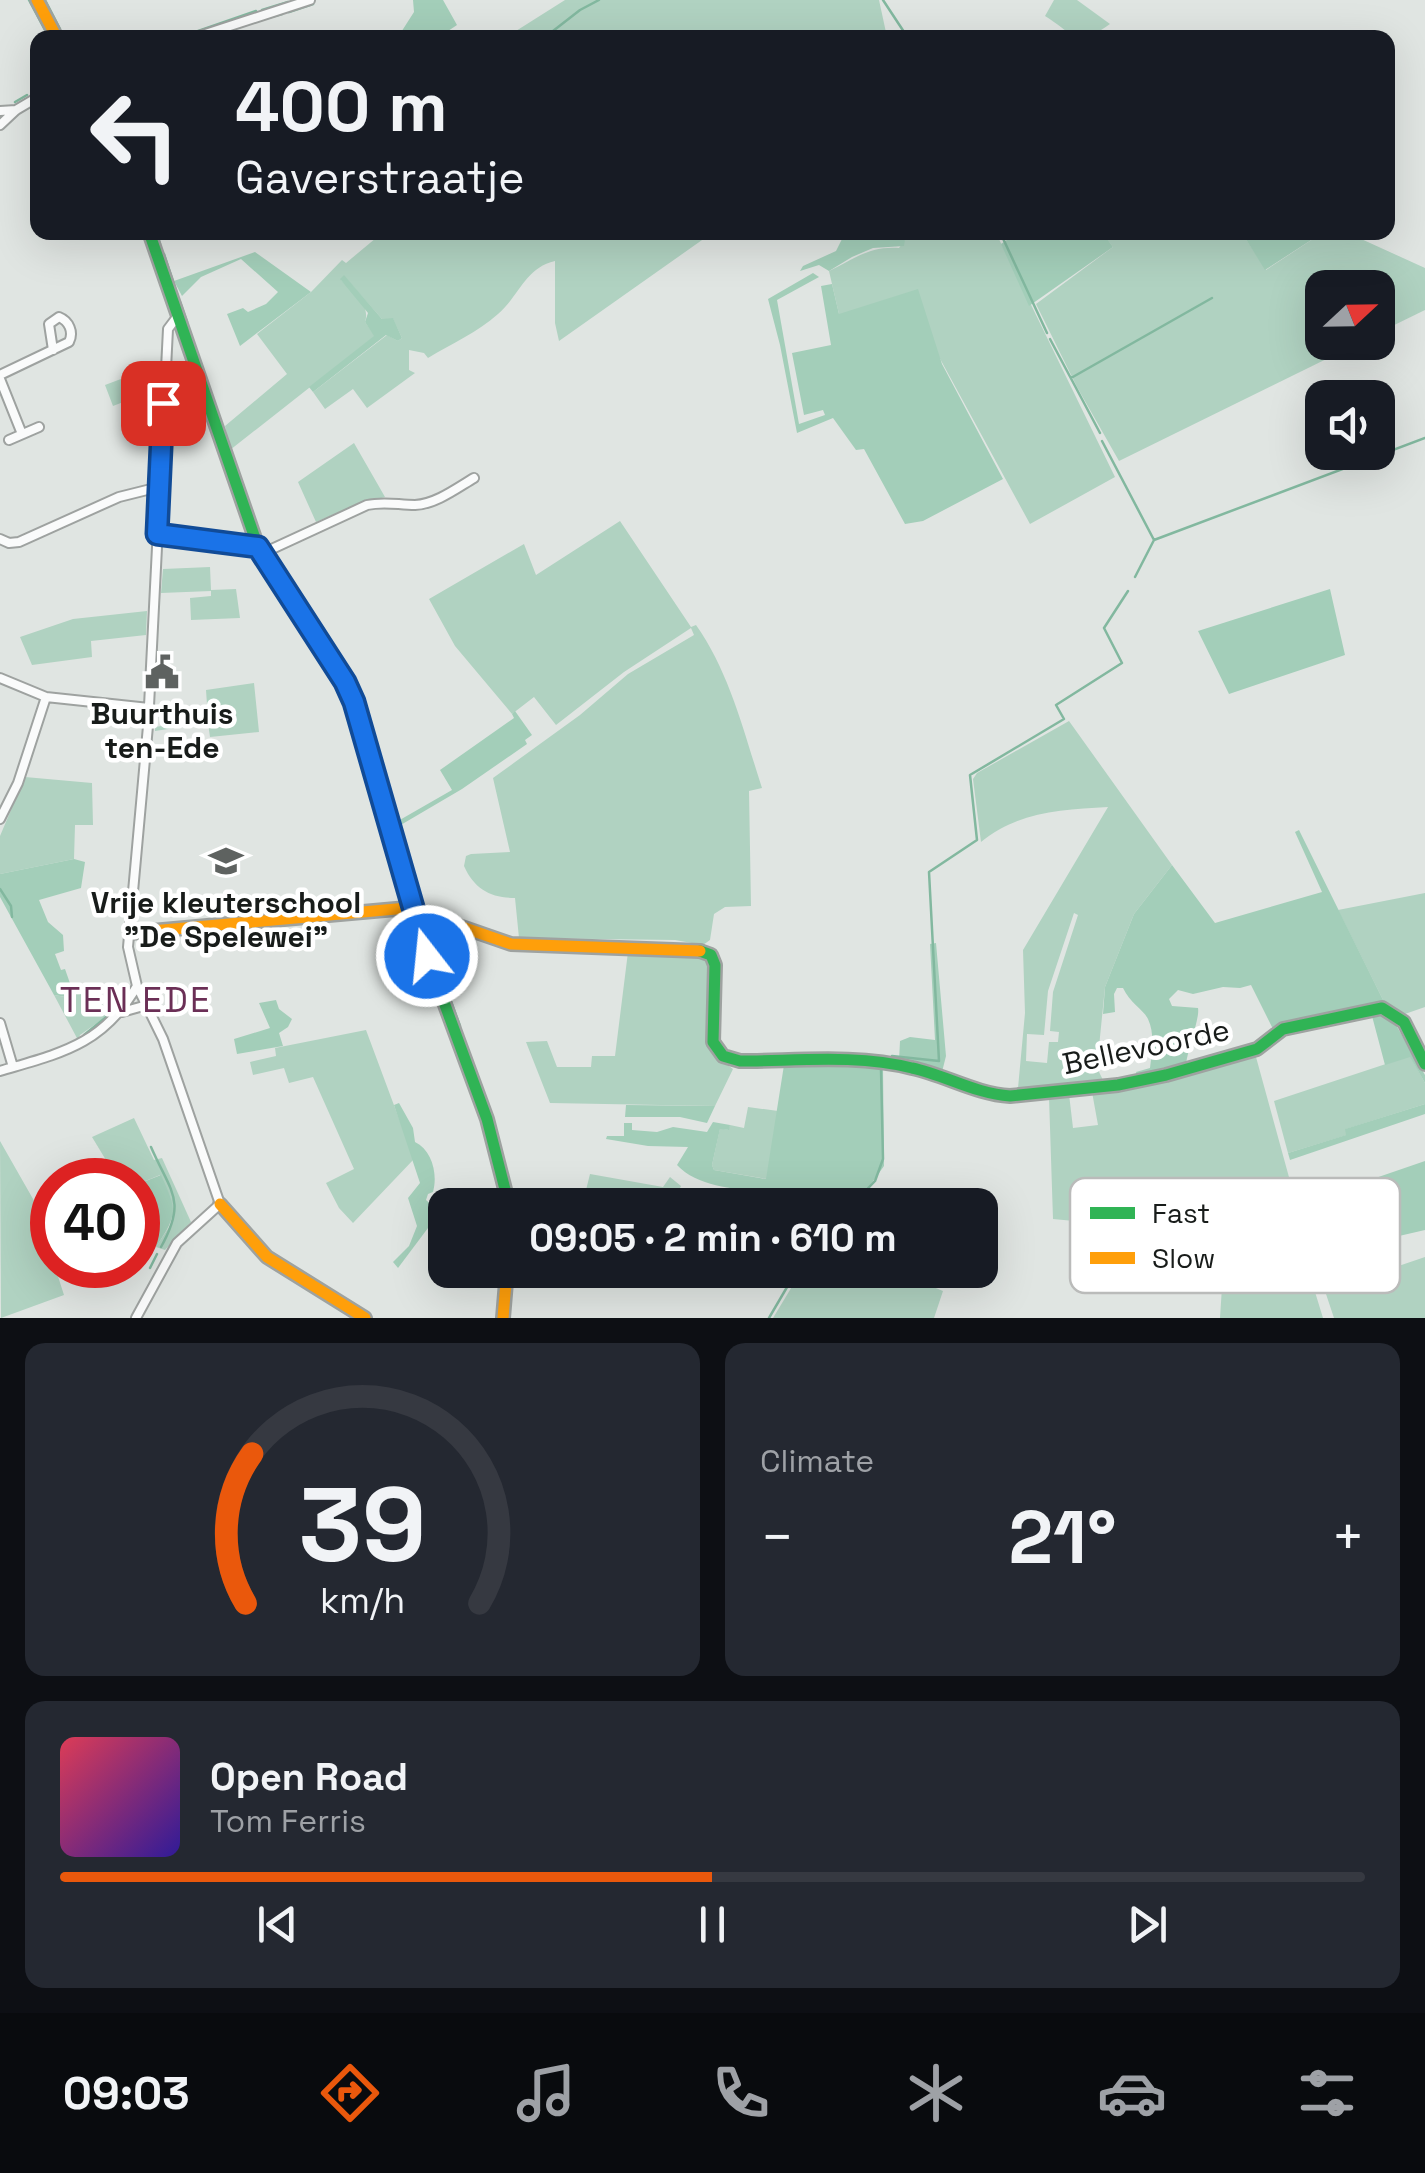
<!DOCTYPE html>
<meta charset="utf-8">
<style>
body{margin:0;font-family:"Space Grotesk",sans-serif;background:#242831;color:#f1f3f6;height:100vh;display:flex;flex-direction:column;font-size:38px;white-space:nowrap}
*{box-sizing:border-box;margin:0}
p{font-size:32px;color:#9ea1a6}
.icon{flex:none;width:55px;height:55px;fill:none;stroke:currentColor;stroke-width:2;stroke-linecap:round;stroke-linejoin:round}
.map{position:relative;height:1318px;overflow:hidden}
.panel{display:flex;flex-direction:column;gap:25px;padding:25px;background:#0d0f14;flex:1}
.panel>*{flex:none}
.guide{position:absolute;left:30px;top:30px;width:1365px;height:210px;border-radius:20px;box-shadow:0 10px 40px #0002;background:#171b24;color:#f1f3f6;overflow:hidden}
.needle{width:65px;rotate:68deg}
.fabs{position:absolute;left:1305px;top:270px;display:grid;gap:20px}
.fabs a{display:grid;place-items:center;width:90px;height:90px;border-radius:20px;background:#171b24;box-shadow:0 10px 40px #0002;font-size:50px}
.speed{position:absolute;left:30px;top:1158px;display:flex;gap:20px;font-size:50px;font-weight:700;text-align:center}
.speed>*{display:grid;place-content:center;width:130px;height:130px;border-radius:50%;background:#171b24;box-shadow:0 10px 40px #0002;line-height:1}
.speed .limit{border:15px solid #d22;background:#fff;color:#111}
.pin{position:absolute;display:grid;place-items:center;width:85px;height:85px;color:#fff;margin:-42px;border-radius:20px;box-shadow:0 5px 15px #0006}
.me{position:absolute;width:110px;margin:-55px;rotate:344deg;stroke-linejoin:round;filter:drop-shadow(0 0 8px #0008)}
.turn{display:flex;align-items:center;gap:35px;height:210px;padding:0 40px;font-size:45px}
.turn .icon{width:130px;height:130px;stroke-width:2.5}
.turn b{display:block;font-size:70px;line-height:85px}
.big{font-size:75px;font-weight:700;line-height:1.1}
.panel .tile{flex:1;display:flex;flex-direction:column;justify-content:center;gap:15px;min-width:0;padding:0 35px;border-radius:20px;background:#242831}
.panel .dial{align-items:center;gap:0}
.dial svg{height:260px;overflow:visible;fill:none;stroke:#363941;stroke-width:7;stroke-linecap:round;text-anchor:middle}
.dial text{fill:#f1f3f6;stroke:none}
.song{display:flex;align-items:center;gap:30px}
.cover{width:120px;height:120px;border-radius:15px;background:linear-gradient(135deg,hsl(350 70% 55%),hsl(250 70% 35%))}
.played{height:10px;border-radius:5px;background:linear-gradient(90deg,#ea580c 50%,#363941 50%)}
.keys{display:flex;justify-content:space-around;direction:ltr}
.heat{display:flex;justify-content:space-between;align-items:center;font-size:55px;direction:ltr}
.panel .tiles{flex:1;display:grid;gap:25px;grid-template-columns:1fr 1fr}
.tile:last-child{grid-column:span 2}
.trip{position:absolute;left:428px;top:1188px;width:570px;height:100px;border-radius:20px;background:#171b24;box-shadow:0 10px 40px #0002;font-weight:700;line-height:100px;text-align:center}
.menu{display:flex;height:160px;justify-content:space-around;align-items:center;background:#090b0e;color:#9ea1a6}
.menu .icon{width:70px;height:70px}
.menu .active{color:#ea580c}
.menu b{font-size:45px;color:#f1f3f6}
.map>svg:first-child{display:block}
.green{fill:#b0d2c1;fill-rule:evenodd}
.forest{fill:#a3ceb9}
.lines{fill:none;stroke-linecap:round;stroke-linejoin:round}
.stream{stroke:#82b89f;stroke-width:2.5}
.street-casing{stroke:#9ea2a0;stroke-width:12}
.fast-casing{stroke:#9ea2a0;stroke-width:16}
.slow-casing{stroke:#9ea2a0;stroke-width:16}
.street{stroke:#fafbfb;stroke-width:8}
.fast{stroke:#30b455;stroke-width:11}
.slow{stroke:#ff9f0a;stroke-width:11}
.route-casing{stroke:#114b97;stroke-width:25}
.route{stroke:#1a73e8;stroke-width:18}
.labels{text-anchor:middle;stroke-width:9;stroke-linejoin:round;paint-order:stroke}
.poi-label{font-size:30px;font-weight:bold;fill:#181c1a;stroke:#fff}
.street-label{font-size:30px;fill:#181c1a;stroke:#fff}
.quarter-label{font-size:35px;letter-spacing:2.5px;fill:#6b2f56;stroke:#fff}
.key{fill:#fff;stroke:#babbba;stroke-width:2.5}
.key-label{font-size:28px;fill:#181c1a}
</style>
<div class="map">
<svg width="1425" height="1318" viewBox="0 0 1425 1318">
<rect width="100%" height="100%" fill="#e0e5e2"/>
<path class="green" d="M565 0H879L887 37 505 38Z
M1054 0H1077L1110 24C1075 49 1073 33 1045 16Z
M382 233H712L559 341 555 323V261C525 268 520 295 498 314 478 332 451 344 428 358L424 353 409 350V370L415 373 367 408 353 389 325 409 313 392 387 335 398 341 402 338 393 319H382L344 276 341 280C352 292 371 304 365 322L375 336 230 450 225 426 287 374 257 334 311 292 342 260 346 263Z
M899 233H996L1115 477 1030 524 938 355 839 314 829 271C854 259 869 246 899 248L905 240Z
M1102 233H1242L1266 270 1322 233H1348L1425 268V310L1378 333V288H1322V342L1359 343 1119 461 1077 387 1036 304 1113 247Z
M158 365 157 389 113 406 105 385Z
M354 443 385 497 355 505 316 522 298 482Z
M620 521 691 627 696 625C730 673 744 733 762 788L749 791 751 906 725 907 714 914 710 940 703 945 675 940 519 938 515 898C491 898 474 889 464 866L466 856 471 854 510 852 493 778 580 715 628 674 694 635 691 628 624 672 556 725 534 697 512 714 455 646 429 599 524 544 536 575Z
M210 567 211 590 236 589 240 618 191 620 190 598 211 596V591L161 593 163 569Z
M147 611 146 635 91 641 92 657 32 665 20 637 73 619Z
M254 683 259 732 210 737 208 723 155 731V727L208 719 206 690Z
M1069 721 1172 865 1134 914 1105 987 1098 1057 1099 1072 1103 1080 1018 1088 1025 1013 1023 950 1108 807C1061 810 1019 811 981 842L973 779 977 773ZM1074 913 1078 915 1053 992 1050 1031 1059 1032 1058 1042H1049L1047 1063 1026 1061 1027 1034 1044 1035 1048 991Z
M25 777 92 783 93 825H75L74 859 0 874V836Z
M1425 893V1007L1402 1015 1386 1006 1338 910Z
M628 952 700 956 709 962V1044L714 1055 733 1069 715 1106 550 1103 526 1042 547 1041 557 1067H591L592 1056H615Z
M86 987 98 1002 114 1011 80 1035 78 1040 54 995 71 998 72 989Z
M366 1030 414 1159 353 1223 339 1208 326 1183 354 1169 313 1077 289 1083 284 1068 253 1075 250 1062 276 1056 275 1048Z
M1410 1056 1425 1083V1104L1346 1129 1347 1135 1288 1153 1274 1101Z
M1249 1057H1256L1309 1250 1304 1256 1323 1318H1220L1222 1287 1128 1279 1129 1247C1113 1220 1081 1222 1053 1219L1049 1097 1069 1094 1073 1128 1098 1125 1092 1092 1095 1095 1169 1080Z
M748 1107 778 1111 767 1179 714 1170 712 1165 720 1128 728 1130 730 1125 744 1128Z
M134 1118 154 1160 162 1158 191 1222 165 1250 156 1247 173 1221 160 1175 138 1184V1180H118L92 1137Z
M0 1141 49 1227 43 1230 64 1295 1 1318Z
M590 1174 663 1187 670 1177 681 1186 672 1205H548L552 1193 583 1202Z
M1425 1257V1318H1334L1325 1291Z
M802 1270H892L943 1291 934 1318H773Z"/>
<path class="forest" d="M413 0H443L457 25 439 37H398L414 12Z
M1102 232 1113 247 1029 306 1001 244 1017 233Z
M845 233H899L905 240 904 246 873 248 852 257 829 271 819 265 800 271 803 266 836 251Z
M1242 233H1322L1265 270Z
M255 252 311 292 240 346 227 314 243 308 248 312 266 304 278 292 241 259 201 277 182 296 174 281Z
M813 273 819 277 777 300 799 424 825 415 823 410 804 415 792 353 831 345 821 286 832 284 839 314 918 289 942 364 1003 479 923 521 905 524 864 449 856 450 833 418 797 433 780 345 768 299Z
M344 275 382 319 393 318 402 338 398 341 386 335 313 392 309 387 374 336 365 322 368 313 340 279Z
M1330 589 1345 655 1229 694 1198 631Z
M515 711 532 735 525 740 527 744 462 789 399 826 398 821 452 790 440 770 514 718 512 714Z
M1299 830 1386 1006 1273 1029 1251 985 1240 988 1223 987 1193 994 1178 990 1169 999 1172 1006 1198 1008C1200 1018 1188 1048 1186 1064L1137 1076 1136 1072 1150 1068C1152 1052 1155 1034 1148 1019 1143 1009 1130 1003 1123 988H1117L1114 994 1115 1012 1103 1014 1105 987 1134 914 1172 865 1215 923 1322 892 1295 832Z
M74 859 85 862 81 888 39 900 48 922 63 935 64 951 55 954 61 970 65 969 72 989V998L54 995 0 897V874Z
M936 943 946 1056 942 1072 899 1061 900 1041 910 1037 935 1040 930 944Z
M276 1000 279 1009 292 1019 288 1027 279 1033 283 1046 237 1054 234 1039 270 1028 259 1003Z
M1389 1013 1425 1075V1083L1410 1057 1385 1065 1372 1016Z
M784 1065 883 1067 884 1166 856 1205H756L760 1194C733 1187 697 1187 677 1165L688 1147 648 1146 606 1139 607 1136H624V1123H632V1130L657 1132 673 1127 707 1132 713 1122 730 1125 729 1130 720 1129 712 1165 714 1170 766 1179Z
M399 1103 413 1128 415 1142C432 1150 438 1174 433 1192L428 1194 426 1200 440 1212 398 1268 393 1262 409 1246 417 1226 408 1198 420 1183 394 1105Z
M1425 1104V1114L1290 1160 1288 1153 1346 1135 1345 1129Z
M626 1105 715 1106 707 1123 680 1117H625Z
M1425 1161V1230L1386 1239 1394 1268 1325 1291 1314 1252 1375 1235 1361 1183Z
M161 1175C177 1210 178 1214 156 1247L138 1214V1184Z"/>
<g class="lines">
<path class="stream" d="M29 0 45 30
M45 0 60 29
M883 0 908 38
M292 1 296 0
M262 10 288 2
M289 12 313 4
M260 20 282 14
M47 35 49 38
M178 38 256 11
M544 38 580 10 599 0
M37 89H38
M15 102 27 95
M156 232 160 244
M1000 232 1047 333
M164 254 177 294
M180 302 187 322
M1050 339 1100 433
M1071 378 1212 298
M159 381V367
M1102 441 1154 540 1135 577
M1154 540 1425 438
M342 664 348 673
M351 679 354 685
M357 691 366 713
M369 721 370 724
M371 730 374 740
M376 747 381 764
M383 773 385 780
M391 800 394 811
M397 823 398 827
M412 876 415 890
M0 889 11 906 12 917
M417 895 424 908
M424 921 429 941
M431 946 440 973
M443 979 460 1026
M84 1035 110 1014
M892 1056 939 1061 929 872 977 840 970 775 1064 719 1056 705 1122 663 1104 628 1128 591
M151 1147C171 1193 187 1200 161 1247
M852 1205 875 1181 883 1159 881 1069
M150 1268 157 1254
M497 1318 499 1300
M769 1318 797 1270"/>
<g class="street-casing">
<path id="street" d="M193 38 310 0
M0 111 16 110
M0 125 16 110 38 97
M0 375 69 342C74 332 69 321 59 317L49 324 53 350
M0 379 22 434
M9 440 39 427
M157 534 258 547
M0 539 9 543 19 542 119 497 159 487
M261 554 367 505C385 501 398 505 415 505 436 504 457 488 474 478
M0 678 46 697 149 708
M0 819 18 783 46 697
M122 1012 147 1005
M0 1023 13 1067
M0 1071C61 1053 103 1045 137 986
M136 1318 177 1243 220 1204 163 1039 137 986 128 947 148 726 168 329 177 317"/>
</g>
<g class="fast-casing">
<path id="fast" d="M149 232 258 547 345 682 359 715 427 956 487 1119 509 1205
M700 951 711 955 715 965 713 1042 723 1056 740 1061C796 1061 857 1054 912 1068 945 1075 976 1094 1010 1096L1118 1085 1166 1075 1257 1049 1283 1029 1382 1008 1404 1022 1425 1064"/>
</g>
<g class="slow-casing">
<path id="slow" d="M37 0 57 38
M130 933 407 908 511 944 700 951
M220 1204 267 1257 365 1318
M503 1318 507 1270"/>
</g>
<use href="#street" class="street"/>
<use href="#fast" class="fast"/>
<use href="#slow" class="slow"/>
</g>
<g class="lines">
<g class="route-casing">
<path id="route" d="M163 403 157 534 258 547 345 682 354 702 427 956"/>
</g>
<use href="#route" class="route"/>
</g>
<defs>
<g id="civic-bare" transform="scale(2.7)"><path d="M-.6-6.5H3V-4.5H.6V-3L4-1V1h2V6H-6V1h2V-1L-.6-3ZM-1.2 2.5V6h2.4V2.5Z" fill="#5e6260" stroke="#fff" stroke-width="2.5" paint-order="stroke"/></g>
<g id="school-bare" transform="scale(2.7)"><path d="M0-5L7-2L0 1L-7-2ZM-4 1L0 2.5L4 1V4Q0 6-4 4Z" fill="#5e6260" stroke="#fff" stroke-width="2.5" paint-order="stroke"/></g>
</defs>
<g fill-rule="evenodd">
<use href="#civic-bare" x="162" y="672"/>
<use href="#school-bare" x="226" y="861"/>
</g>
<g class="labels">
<g class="poi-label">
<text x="162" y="724">Buurthuis<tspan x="162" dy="34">ten-Ede</tspan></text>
<text x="226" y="913">Vrije kleuterschool<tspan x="226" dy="34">"De Spelewei"</tspan></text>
</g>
<g class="street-label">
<text transform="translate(1146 1047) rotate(-12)" y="10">Bellevoorde</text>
</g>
<g class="quarter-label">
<text x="136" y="1012">TEN EDE</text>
</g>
</g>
<rect x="1070" y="1178" width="330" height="115" rx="15" class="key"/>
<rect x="1090" y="1207" width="45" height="12" fill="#30b455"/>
<rect x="1090" y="1252" width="45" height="12" fill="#ff9f0a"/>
<g class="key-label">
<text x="1152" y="1223">Fast</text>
<text x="1152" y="1268">Slow</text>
</g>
</svg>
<div class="fabs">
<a><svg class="needle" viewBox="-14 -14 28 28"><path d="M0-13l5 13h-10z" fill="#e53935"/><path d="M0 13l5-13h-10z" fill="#9ea1a6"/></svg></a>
<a><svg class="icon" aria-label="sound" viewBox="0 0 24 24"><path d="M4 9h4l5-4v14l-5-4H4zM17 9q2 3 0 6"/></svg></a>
</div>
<div class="speed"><div class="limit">40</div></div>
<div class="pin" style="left:163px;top:403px;background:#d93025"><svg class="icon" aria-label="arrive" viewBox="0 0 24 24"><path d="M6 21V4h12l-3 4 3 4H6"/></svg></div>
<svg class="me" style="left:427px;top:956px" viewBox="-20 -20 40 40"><circle r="17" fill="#1a73e8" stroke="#fff" stroke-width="3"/><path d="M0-11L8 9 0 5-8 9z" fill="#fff"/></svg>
<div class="trip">09:05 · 2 min · 610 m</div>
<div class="guide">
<div class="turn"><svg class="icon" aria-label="left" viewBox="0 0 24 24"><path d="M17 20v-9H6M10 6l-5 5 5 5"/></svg><div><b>400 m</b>Gaverstraatje</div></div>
</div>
</div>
<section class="panel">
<div class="tiles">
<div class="tile dial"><svg viewBox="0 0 100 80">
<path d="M14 69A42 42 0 1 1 86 69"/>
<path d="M14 69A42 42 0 0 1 16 23" stroke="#ea580c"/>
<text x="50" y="56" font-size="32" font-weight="700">39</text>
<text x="50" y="72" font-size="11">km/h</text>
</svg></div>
<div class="tile"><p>Climate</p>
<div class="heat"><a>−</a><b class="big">21°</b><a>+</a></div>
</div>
<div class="tile">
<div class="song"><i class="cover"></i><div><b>Open Road</b><p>Tom Ferris</p></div></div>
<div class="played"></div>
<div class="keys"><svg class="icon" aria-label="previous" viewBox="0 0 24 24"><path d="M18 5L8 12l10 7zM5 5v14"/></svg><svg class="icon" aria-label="pause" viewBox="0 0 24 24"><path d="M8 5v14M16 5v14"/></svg><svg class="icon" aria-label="next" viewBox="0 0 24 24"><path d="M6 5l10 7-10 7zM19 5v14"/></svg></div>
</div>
</div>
</section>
<nav class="menu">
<b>09:03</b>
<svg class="icon active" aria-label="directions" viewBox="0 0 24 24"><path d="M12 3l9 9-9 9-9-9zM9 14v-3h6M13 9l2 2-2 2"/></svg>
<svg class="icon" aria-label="music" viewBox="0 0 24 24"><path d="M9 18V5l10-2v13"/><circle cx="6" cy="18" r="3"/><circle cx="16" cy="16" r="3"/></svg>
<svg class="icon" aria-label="phone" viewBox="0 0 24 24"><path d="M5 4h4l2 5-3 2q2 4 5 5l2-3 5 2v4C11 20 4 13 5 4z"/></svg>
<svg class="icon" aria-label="climate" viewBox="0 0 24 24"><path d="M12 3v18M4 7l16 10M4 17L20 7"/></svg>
<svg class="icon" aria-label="car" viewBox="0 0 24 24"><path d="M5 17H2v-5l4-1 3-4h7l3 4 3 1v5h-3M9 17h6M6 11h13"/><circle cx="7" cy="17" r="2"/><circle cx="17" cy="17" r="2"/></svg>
<svg class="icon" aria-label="filters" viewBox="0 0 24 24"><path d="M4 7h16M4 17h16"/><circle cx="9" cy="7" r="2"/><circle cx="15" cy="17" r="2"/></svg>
</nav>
